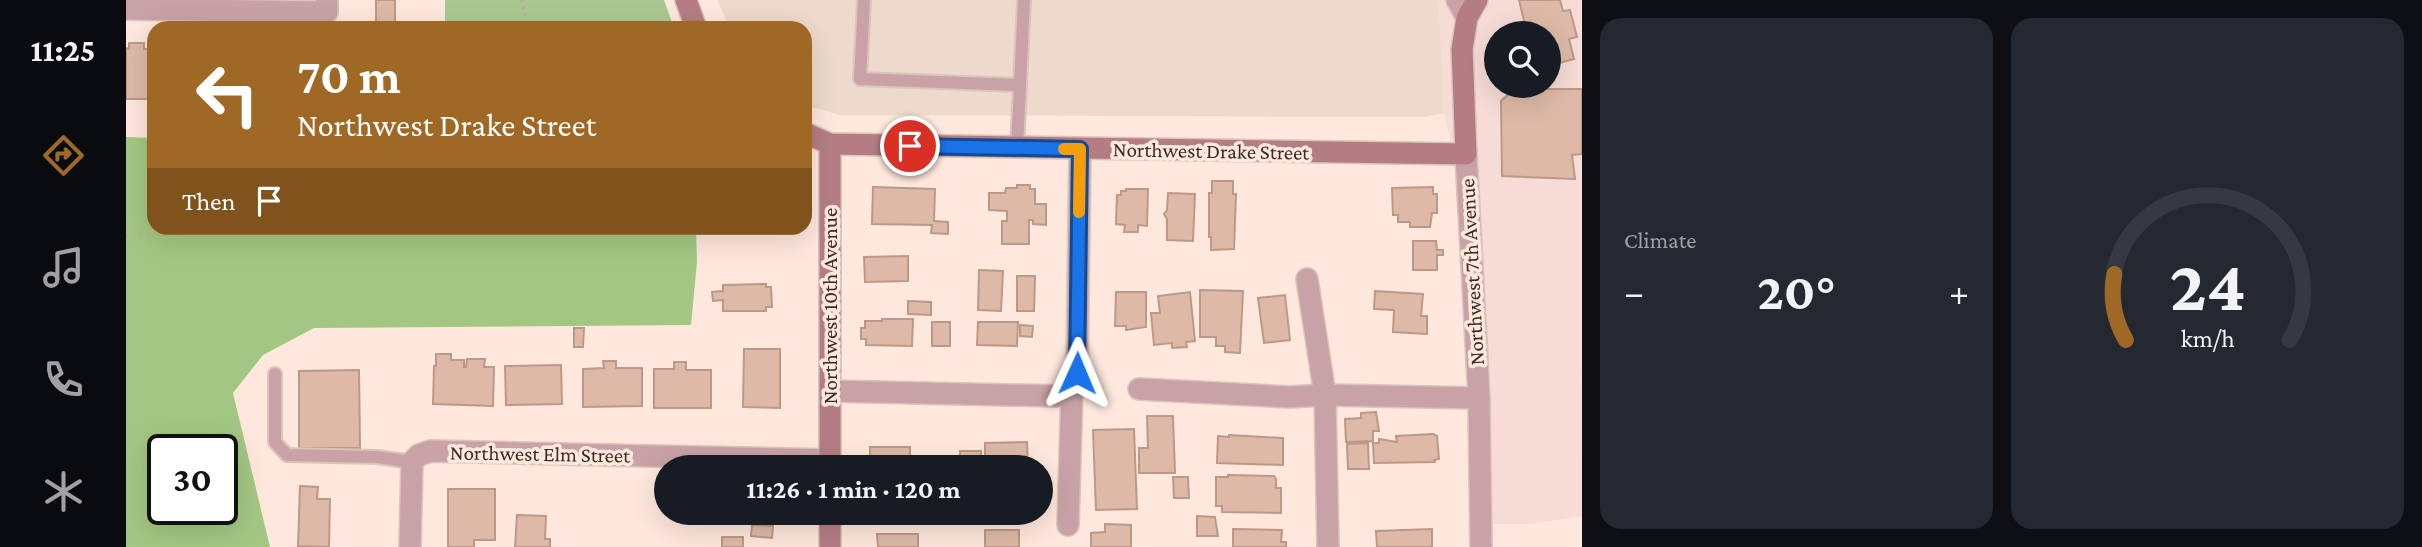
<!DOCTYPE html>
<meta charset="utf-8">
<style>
body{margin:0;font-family:"Crimson Pro",serif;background:#242831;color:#f1f3f6;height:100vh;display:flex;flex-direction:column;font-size:26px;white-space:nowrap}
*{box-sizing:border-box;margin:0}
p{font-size:23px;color:#9ea1a6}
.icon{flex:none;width:38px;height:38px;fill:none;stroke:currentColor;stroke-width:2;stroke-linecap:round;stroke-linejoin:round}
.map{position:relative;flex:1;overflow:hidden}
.details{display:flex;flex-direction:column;gap:18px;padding:18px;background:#0d0f14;width:840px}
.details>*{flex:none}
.guide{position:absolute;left:21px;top:21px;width:665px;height:214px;border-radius:21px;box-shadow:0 7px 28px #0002;background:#a06825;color:#fff;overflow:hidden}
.tools{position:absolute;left:1358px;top:21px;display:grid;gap:14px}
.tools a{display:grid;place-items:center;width:77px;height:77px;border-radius:50%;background:#171b24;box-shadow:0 7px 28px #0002;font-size:35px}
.speed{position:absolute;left:21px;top:434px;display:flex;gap:14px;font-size:35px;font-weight:700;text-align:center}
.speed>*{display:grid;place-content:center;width:91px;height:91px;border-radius:50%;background:#171b24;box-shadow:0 7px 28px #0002;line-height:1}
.speed .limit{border:4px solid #111;border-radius:10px;background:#fff;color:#111}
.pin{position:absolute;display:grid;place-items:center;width:60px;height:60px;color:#fff;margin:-30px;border:4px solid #fff;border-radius:50%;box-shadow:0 2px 7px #0007}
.me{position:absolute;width:77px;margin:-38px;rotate:1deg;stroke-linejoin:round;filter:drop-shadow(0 0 5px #0008)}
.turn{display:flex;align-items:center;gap:24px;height:147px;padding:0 35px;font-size:32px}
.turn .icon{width:91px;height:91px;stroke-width:2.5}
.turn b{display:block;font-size:49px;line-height:60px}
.then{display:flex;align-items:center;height:66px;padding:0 35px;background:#0003;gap:14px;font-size:26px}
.big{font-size:52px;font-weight:700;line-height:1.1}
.details .tile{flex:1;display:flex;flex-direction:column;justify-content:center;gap:10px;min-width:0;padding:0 24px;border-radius:21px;background:#242831}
.details .dial{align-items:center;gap:0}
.dial svg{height:182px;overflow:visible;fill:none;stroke:#363941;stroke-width:7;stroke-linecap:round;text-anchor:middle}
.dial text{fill:#f1f3f6;stroke:none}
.heat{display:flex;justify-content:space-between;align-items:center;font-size:38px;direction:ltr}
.details .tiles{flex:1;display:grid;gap:18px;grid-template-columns:repeat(2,1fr)}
.trip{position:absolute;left:528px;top:455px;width:399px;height:70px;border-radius:35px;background:#171b24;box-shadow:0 7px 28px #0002;font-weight:700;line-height:70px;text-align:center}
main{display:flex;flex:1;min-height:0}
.tabs{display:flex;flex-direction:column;width:126px;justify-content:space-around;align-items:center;background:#090b0e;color:#9ea1a6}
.tabs .icon{width:49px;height:49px}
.tabs .selected{color:#a06825}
.tabs b{font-size:32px;color:#f1f3f6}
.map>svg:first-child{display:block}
.commercial{fill:#f6dbd6;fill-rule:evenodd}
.industrial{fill:#eedacc}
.green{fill:#aac791}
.forest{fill:#a3c782;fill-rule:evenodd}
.building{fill:#deb9a7;stroke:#bc9887;stroke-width:2}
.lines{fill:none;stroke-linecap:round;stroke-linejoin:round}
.lane-casing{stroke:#dbc5bb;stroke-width:16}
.street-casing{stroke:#dbc5bb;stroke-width:24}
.secondary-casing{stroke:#dbc5bb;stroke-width:24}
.path{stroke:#bfaba1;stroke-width:3.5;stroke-dasharray:2 5;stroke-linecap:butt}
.lane{stroke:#c8a2a6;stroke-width:12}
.street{stroke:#c8a2a6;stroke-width:21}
.secondary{stroke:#b47d84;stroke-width:21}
.route-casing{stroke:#114b97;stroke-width:18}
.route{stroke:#1a73e8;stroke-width:12}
.slow{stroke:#f59e0b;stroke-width:12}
.labels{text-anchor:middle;stroke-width:7;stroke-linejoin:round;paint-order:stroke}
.street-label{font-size:21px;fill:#392b24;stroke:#fee7dc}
</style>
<main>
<nav class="tabs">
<b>11:25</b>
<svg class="icon selected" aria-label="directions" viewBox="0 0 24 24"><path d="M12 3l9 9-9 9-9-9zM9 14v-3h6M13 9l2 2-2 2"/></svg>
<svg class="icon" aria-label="music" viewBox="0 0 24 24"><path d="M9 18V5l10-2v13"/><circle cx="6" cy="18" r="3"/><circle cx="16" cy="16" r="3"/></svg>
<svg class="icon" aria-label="phone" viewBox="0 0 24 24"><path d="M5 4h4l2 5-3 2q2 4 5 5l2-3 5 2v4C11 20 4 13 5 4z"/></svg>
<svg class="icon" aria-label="climate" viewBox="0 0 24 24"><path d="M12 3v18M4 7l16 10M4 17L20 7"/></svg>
</nav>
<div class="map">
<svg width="1456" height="547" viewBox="0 0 1456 547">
<rect width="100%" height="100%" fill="#fee7dc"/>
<path class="commercial" d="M1316 0H1455L1456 516 1405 524H1348L1334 178 1318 113 1313 2ZM1370 33H1423V86H1370Z"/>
<path class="industrial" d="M591 0H1316L1313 2 1318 113 1298 117 714 115 679 105V28H604Z"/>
<path class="green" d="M319 0H538L548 28H319Z"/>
<path class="forest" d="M0 137 28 138V228H570L571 262 565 325 188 328 137 355 107 393 144 547H0ZM37 450H96V509H37Z"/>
<path class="building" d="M250 0H269V28H250Z
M1393 0H1434L1437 11 1444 10 1451 37 1443 39 1448 59 1423 66V33H1401Z
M3 43H18V49H26L25 99H0V48L3 49Z
M1388 89H1456V154L1446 155 1449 179 1376 176 1375 101Z
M1086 181H1107V194H1110L1108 249 1085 250V237H1083V193H1086Z
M891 185H904V189H909V204H920V225L907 224V220H903V244H876V221H881V211L863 210V193H879L880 188H891Z
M747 187 809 189 808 221 822 222V234L805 233 806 225 746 224Z
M1307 187V194H1311V213H1306L1304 227H1284V222H1272V215H1267L1266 188Z
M1000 189H1022L1021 226 1012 225V232H998L999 225 990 224 991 195H995V191H1000Z
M1042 193 1069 194 1067 241 1041 240V219L1038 214 1041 210Z
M1287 241H1310L1311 250H1317V255H1311V270H1287Z
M782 256V281L739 282 738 257Z
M853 270 877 271 875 311 852 310Z
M891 276H909L908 311H891Z
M640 284V287H645L646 307H640V311H597V300L587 301 586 292 597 291V285Z
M1074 290 1117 291 1114 353 1099 352V346H1090V337H1074Z
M1249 291 1297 294 1295 316H1301V334L1267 332 1268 310 1248 309Z
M990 292H1020V327L1000 330V326H989Z
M1064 292 1069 341 1060 342 1061 347 1046 348V343L1028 345 1025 313H1034L1032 296Z
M1159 295 1164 340 1138 343 1132 298Z
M782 301 805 302V315L782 314Z
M756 319H787L786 346 740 345V339H735V328H739V321H756Z
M806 322H824V346H806Z
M852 322H892L891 346 851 345Z
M894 325 907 326 906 337 894 336Z
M448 328H458L457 347H448Z
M618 349H654V408L617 407Z
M310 354H325V360H338V367H340L341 359H359L358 367H368L367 406 307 404 308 366H310Z
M477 361H490V368H516V406L457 407V369L478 368Z
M548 362H560V370H585V408H528V369H548Z
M435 365 436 404 380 405 379 366Z
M233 370 234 448H173V371Z
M1250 412 1253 431H1247V441L1220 442 1219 419 1235 418V413Z
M1021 416H1047L1049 473H1013V448H1022Z
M1008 429 1011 509 970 510 967 430Z
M1307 434 1311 436 1313 459 1308 460 1309 462 1248 463 1247 443H1253V439L1271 442 1270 436Z
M1103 435 1157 438V465L1091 463 1092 436 1103 437Z
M901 442 902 467H859V443Z
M1242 443 1243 469H1222L1221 444Z
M744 447H784V467H744Z
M834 451H855L856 467H834Z
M1102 475 1148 476 1150 479V488H1155V513L1096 512V506H1090V477H1102Z
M1047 477H1062L1063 498H1048Z
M174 486 192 487 191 499H204L203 547 172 546Z
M322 489H369V540H348V547H322Z
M603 513H667V517H662V520H603Z
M743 513H792V522H743Z
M833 513H854V519H833Z
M391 515 420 516 419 539H424V547H389Z
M1071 516 1089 517 1092 536H1071Z
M979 524 1005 525V547H965V533L979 532Z
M626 525 647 526 646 538 625 536Z
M1107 529 1156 530 1155 542H1160V547H1107Z
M1306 529V547H1251L1250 531Z
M859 530H893V547H859Z
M751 534H792V547H752Z
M596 537H617V547H596Z"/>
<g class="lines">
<g class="lane-casing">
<path id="lane" d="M738 0 734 79 894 85 891 148
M894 85 898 0
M149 374V442L161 455 251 457 286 462"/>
</g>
<g class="street-casing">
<path id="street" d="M1331 0 1341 18
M0 9 201 12V0
M1340 154 1353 398 1355 547
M1181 279 1199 395 1202 547
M1013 389 1163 397 1199 395 1353 398
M704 391 931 396 946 388
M942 525 946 388 951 373 954 149
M284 547 286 462 293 455 305 451 704 460"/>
</g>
<g class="secondary-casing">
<path id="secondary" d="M560 0 570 28
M679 133 704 144 1340 154 1336 49 1341 18 1351 0
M704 467V144
M704 547V513"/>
</g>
<path class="path" d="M396 0 403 28
M0 236 73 228"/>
<use href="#lane" class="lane"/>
<use href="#street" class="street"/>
<use href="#secondary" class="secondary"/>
</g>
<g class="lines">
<g class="route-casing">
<path id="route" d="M784 146 954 149 951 373"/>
</g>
<use href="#route" class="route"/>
<path class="slow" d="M938 149H954L953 212"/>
</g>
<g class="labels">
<g class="street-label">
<text transform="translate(1085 151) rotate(1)" y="7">Northwest Drake Street</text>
<text transform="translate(1346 272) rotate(-93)" y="7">Northwest 7th Avenue</text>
<text transform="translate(704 306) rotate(-90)" y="7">Northwest 10th Avenue</text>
<text transform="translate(414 454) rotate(1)" y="7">Northwest Elm Street</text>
</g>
</g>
</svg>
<div class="tools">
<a><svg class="icon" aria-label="search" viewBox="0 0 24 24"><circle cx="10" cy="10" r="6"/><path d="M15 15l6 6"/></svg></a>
</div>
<div class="speed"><div class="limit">30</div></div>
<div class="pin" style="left:784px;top:146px;background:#d93025"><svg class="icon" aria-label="arrive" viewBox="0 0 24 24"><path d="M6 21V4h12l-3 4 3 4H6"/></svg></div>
<svg class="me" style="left:951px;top:373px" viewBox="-20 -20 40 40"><path d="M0-17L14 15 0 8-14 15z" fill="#1a73e8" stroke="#fff" stroke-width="4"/></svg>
<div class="trip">11:26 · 1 min · 120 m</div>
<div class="guide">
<div class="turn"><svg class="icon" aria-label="left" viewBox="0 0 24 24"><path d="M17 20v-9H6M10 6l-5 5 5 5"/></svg><div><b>70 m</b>Northwest Drake Street</div></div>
<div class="then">Then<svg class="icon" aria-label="arrive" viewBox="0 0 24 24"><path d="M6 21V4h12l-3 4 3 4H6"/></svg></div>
</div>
</div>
<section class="details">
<div class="tiles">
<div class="tile"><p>Climate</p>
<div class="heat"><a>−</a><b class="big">20°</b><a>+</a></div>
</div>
<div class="tile dial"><svg viewBox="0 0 100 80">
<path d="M14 69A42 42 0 1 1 86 69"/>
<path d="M14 69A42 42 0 0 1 9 40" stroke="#a06825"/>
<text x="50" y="56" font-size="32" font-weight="700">24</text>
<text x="50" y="72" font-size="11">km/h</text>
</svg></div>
</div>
</section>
</main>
